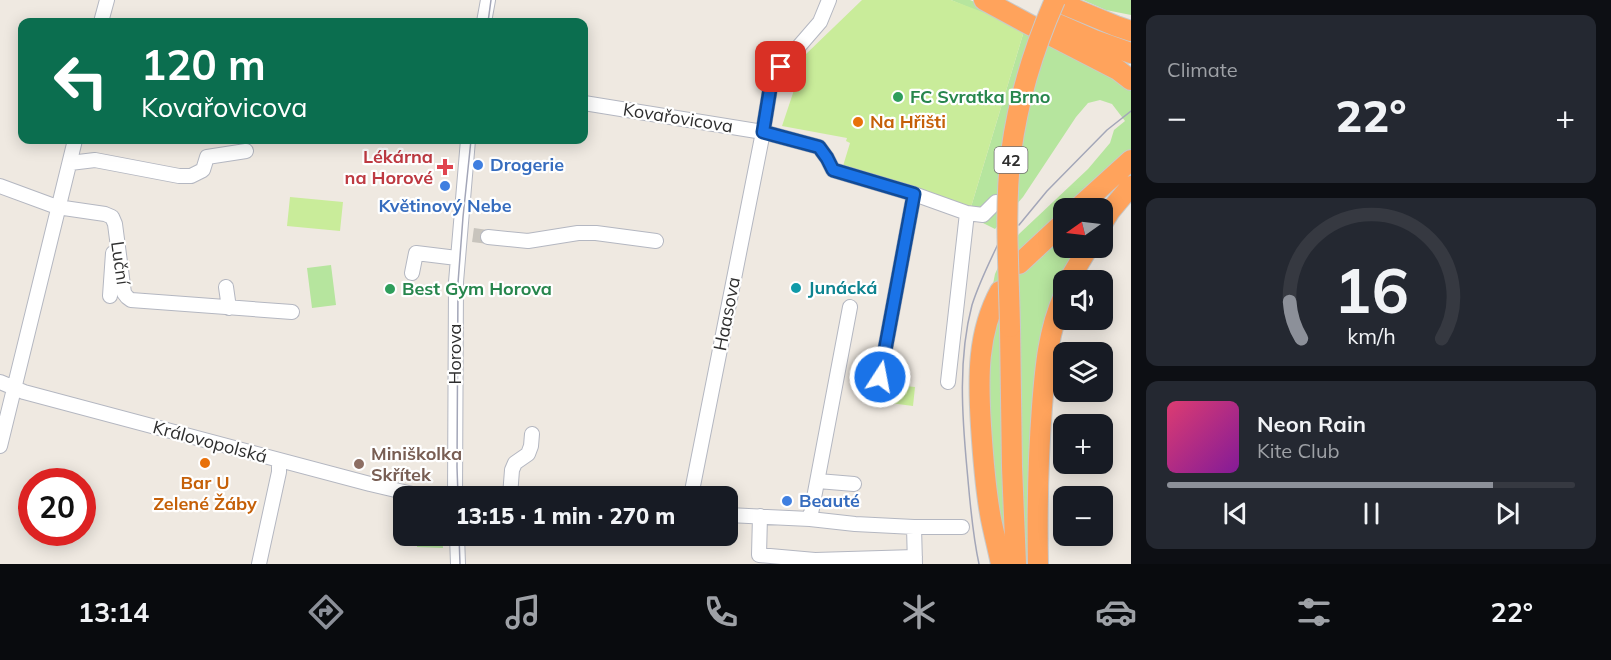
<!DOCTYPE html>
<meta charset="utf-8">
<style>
body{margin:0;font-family:Mulish,sans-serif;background:#242831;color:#f1f3f6;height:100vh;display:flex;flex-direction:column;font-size:22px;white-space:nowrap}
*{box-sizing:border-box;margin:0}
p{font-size:20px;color:#9ea1a6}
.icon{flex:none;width:33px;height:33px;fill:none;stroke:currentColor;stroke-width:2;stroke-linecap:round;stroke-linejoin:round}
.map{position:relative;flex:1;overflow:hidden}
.sheet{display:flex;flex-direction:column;gap:15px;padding:15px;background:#0d0f14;width:480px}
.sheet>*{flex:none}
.banner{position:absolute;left:18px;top:18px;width:570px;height:126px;border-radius:12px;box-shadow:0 3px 15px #0003;background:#0b6e4f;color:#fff;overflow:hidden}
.needle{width:39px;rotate:256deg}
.controls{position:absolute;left:1053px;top:198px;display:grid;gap:12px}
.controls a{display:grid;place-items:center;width:60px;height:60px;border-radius:12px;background:#171b24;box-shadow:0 3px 15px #0003;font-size:30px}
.speed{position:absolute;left:18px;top:468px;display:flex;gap:12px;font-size:30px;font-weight:700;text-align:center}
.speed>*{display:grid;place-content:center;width:78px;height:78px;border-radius:50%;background:#171b24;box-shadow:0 3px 15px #0003;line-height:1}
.speed .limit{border:9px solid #d22;background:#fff;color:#111}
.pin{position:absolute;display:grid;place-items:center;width:51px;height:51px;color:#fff;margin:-26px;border-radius:12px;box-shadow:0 3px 9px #0006}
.me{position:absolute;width:66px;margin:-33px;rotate:11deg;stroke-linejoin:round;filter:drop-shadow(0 0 4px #0008)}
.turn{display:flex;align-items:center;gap:21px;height:126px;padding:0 24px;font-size:27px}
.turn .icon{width:78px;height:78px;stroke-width:2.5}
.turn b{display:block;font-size:42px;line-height:51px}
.big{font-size:45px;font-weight:800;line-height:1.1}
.sheet .card{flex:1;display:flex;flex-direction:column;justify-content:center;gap:9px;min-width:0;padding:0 21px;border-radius:12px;background:#242831}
.sheet .dial{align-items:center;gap:0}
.dial svg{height:156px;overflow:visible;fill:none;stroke:#363941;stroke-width:7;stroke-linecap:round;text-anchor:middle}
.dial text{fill:#f1f3f6;stroke:none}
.song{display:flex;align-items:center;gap:18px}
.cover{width:72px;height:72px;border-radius:9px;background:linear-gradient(135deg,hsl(340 70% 55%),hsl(290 70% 35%))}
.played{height:6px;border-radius:3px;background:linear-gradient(90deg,#8c9099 80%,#363941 80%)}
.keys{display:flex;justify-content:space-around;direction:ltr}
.heat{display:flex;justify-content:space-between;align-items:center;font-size:33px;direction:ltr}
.trip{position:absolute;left:393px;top:486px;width:345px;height:60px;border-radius:12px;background:#171b24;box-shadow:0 3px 15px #0003;font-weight:800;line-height:60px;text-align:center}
.tabs{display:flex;height:96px;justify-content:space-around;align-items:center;background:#090b0e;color:#9ea1a6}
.tabs .icon{width:42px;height:42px}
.tabs .selected{color:#8c9099}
.tabs b{font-size:27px;color:#f1f3f6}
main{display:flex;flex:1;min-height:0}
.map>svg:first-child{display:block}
.green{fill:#b6e59e}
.pitch{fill:#c9ec9a}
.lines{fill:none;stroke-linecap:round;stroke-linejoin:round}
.minor-tunnel{stroke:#c8c4bd;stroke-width:14;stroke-dasharray:14 7;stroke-linecap:butt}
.minor-casing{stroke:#b4b7c1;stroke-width:16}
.highway-casing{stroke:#c9c9c9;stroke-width:22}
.minor{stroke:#fff;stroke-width:14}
.highway{stroke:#ffa35c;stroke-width:20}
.tram{stroke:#a3a6b8;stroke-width:1.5}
.highway-bridge-casing{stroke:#c9c9c9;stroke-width:22;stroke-linecap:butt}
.highway-bridge{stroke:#ffa35c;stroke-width:20}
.route-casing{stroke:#114b97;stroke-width:15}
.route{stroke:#1a73e8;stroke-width:10}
.leisure-dot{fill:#2e9e5b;stroke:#fff;stroke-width:2}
.food-dot{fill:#e8710a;stroke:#fff;stroke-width:2}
.shop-dot{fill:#3f7fe0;stroke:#fff;stroke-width:2}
.health-dot{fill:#e0444e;stroke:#fff;stroke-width:2}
.culture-dot{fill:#0f9aa8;stroke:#fff;stroke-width:2}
.education-dot{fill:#8d6e63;stroke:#fff;stroke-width:2}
.labels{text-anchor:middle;stroke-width:4.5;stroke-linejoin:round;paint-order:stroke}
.shield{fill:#fff;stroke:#6d6d6d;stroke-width:1.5}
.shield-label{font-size:16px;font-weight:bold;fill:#2e2e2e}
.leisure-label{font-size:18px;font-weight:bold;fill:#27864d;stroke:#fff;text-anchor:start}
.street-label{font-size:18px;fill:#2e2e2e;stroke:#fff}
.food-label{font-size:18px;font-weight:bold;fill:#c56008;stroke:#fff;text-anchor:start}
.health-label{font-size:18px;font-weight:bold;fill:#be3a42;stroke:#fff;text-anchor:end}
.shop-label{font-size:18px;font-weight:bold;fill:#366cbe;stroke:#fff;text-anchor:start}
.culture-label{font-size:18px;font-weight:bold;fill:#0d838f;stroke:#fff;text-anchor:start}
.education-label{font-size:18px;font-weight:bold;fill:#785e54;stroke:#fff;text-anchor:start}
</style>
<main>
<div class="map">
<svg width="1131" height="564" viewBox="0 0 1131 564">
<rect width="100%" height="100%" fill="#efe9e1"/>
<path class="green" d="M951 0H970L977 3 1123 83 1131 91V154L1070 208H1064L1063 214 990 299 995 274 1000 263 1019 234 1088 169 1110 143 1114 130 1125 121 1112 104 1100 100 1088 103 1076 117 1023 197 995 229 983 223 985 215 971 207 1024 31Z
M1083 0H1131V15L1106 10Z
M1063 229 1064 248H1080L1065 275 1052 307 1032 564H1025L1021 489 1019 327 1006 542 1004 555 988 423 989 342 1013 281 1023 269Z
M331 265 336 305 312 308 307 268Z
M418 536H442L443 548 417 547Z"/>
<path class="pitch" d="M862 0H951L1019 26 1024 31 971 207 843 166 850 143 846 141 847 138 782 126 806 54Z
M290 197 343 202 340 231 287 226Z
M877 383 915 387 913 406 875 401Z"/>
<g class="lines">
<path class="minor-tunnel" d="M473 235 488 237"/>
<g class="minor-casing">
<path id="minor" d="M101 22 107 0
M484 22 488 0
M584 103 763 132 819 147 827 158 833 170 914 194 967 213 983 215 996 202
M70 163 95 160 179 176H191L203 170 207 157 246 151
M0 186 57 207 105 214 112 217 115 224 124 293 127 297 131 300 292 312
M488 237 528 241 578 233H596L656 241
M412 273 416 253 457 258
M226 287 229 308
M110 296 113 253
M880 377 914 194
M0 382 24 392 370 484 421 496
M948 382 967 213
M0 446 75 140
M818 481 854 484
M455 496 456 282 468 140
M510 496 512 470 515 463 528 454 531 446 532 434
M691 496 763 132 770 89 781 67 820 22 829 0
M728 515 810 519 855 524 914 527H962
M760 516 759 555 815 560
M810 519 850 307
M914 527 915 564
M457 536 458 564
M259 564 279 472V460
M815 564V560L915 557"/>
</g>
<g class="highway-casing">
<path id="highway" d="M984 0 1032 26
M1063 4 1116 26 1131 31
M1055 23 1094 40 1131 53
M1050 35 1118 70 1131 80
M1078 208 1131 160
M1102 224 1110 211 1131 186
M1019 264 1064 222
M1069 280 1088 248
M1000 291C977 333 978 379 981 426 983 457 985 488 991 519 994 534 998 549 1001 564
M1010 327 1012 467 1016 564
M1038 564C1037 512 1038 460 1042 407 1045 368 1048 331 1064 295"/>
</g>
<use href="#minor" class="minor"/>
<use href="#highway" class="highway"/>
<path class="tram" d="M488 22 491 0
M1019 225 1047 191 1107 130 1131 111
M458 496 457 467 458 283 463 217 471 140
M459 536 460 564
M979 564C972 532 970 501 967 469 962 415 958 358 972 305 979 283 989 263 999 242"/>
<g class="highway-bridge-casing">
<path id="highway-bridge" d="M1010 327C1009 270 1004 211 1011 153 1018 99 1033 50 1055 0"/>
</g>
<use href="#highway-bridge" class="highway-bridge"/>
</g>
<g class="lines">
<g class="route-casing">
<path id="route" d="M781 67 770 89 763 132 819 147 827 158 833 170 914 194 880 377"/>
</g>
<use href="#route" class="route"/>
</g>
<g class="leisure-dot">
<circle cx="898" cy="97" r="6"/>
<circle cx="390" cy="289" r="6"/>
</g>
<g class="food-dot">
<circle cx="858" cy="122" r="6"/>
<circle cx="205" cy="463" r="6"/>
</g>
<g class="shop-dot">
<circle cx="478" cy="165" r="6"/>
<circle cx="445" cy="186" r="6"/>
<circle cx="787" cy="501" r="6"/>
</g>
<path class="health-dot" d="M442 158h6v6h6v6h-6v6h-6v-6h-6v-6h6z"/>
<circle class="culture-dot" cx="796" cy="288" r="6"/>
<circle class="education-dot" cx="359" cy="464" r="6"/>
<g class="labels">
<rect class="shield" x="994.5" y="147" width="33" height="26" rx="4.5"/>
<g class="shield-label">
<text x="1011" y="166">42</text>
</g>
<g class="leisure-label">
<text x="910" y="103">FC Svratka Brno</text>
<text x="402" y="295">Best Gym Horova</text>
</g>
<g class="street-label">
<text transform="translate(678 118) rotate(9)" y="6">Kovařovicova</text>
<text transform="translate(120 263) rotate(82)" y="6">Luční</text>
<text transform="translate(727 314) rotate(-79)" y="6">Haasova</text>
<text transform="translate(455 354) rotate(-90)" y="6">Horova</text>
<text transform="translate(210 442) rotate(15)" y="6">Královopolská</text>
</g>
<g class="food-label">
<text x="870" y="128">Na Hřišti</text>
<text x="205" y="489" text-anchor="middle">Bar U<tspan x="205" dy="21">Zelené Žáby</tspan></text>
</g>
<g class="health-label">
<text x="433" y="163">Lékárna<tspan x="433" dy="21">na Horové</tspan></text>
</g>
<g class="shop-label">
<text x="490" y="171">Drogerie</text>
<text x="445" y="212" text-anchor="middle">Květinový Nebe</text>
<text x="799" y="507">Beauté</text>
</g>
<g class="culture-label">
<text x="808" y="294">Junácká</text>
</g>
<g class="education-label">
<text x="371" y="460">Miniškolka<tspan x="371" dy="21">Skřítek</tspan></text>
</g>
</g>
</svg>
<div class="controls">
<a><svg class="needle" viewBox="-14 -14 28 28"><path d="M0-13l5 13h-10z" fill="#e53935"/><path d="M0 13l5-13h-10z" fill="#9ea1a6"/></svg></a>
<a><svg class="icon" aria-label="sound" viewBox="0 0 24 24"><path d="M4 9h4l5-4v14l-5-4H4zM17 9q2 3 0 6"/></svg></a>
<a><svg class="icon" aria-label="layers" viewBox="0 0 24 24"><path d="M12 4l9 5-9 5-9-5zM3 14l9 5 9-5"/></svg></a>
<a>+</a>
<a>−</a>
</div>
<div class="speed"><div class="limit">20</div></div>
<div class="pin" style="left:781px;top:67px;background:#d93025"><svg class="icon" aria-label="arrive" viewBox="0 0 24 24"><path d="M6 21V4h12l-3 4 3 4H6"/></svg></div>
<svg class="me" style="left:880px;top:377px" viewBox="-20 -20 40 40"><circle r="17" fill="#1a73e8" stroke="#fff" stroke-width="3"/><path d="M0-11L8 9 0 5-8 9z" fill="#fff"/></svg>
<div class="trip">13:15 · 1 min · 270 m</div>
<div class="banner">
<div class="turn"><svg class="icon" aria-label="left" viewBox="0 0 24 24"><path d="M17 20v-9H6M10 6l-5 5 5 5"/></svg><div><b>120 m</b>Kovařovicova</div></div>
</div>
</div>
<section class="sheet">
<div class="card"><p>Climate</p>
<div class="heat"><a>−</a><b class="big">22°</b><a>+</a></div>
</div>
<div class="card dial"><svg viewBox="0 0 100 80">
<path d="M14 69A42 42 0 1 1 86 69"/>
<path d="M14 69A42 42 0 0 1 8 50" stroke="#8c9099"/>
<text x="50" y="56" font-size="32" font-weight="700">16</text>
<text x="50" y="72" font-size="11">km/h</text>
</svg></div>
<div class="card">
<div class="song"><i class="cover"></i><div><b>Neon Rain</b><p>Kite Club</p></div></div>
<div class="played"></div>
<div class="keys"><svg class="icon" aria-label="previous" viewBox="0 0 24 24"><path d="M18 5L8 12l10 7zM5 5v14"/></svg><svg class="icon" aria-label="pause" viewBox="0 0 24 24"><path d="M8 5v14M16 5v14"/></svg><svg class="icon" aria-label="next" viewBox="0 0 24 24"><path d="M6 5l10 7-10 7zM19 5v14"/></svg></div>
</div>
</section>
</main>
<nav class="tabs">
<b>13:14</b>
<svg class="icon selected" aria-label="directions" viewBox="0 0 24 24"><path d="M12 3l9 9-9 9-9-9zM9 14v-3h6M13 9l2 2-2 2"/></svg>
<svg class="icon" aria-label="music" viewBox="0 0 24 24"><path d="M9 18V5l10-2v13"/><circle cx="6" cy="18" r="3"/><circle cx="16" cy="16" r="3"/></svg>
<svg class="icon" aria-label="phone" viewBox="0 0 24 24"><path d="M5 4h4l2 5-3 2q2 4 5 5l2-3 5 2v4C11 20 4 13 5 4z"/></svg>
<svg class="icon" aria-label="climate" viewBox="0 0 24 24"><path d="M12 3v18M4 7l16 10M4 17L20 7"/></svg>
<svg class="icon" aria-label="car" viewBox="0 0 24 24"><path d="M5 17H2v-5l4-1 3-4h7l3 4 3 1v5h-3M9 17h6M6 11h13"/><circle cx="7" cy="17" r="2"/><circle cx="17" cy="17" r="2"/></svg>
<svg class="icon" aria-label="filters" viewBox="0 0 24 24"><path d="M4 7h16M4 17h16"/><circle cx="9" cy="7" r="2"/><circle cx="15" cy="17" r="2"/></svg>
<b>22°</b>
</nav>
